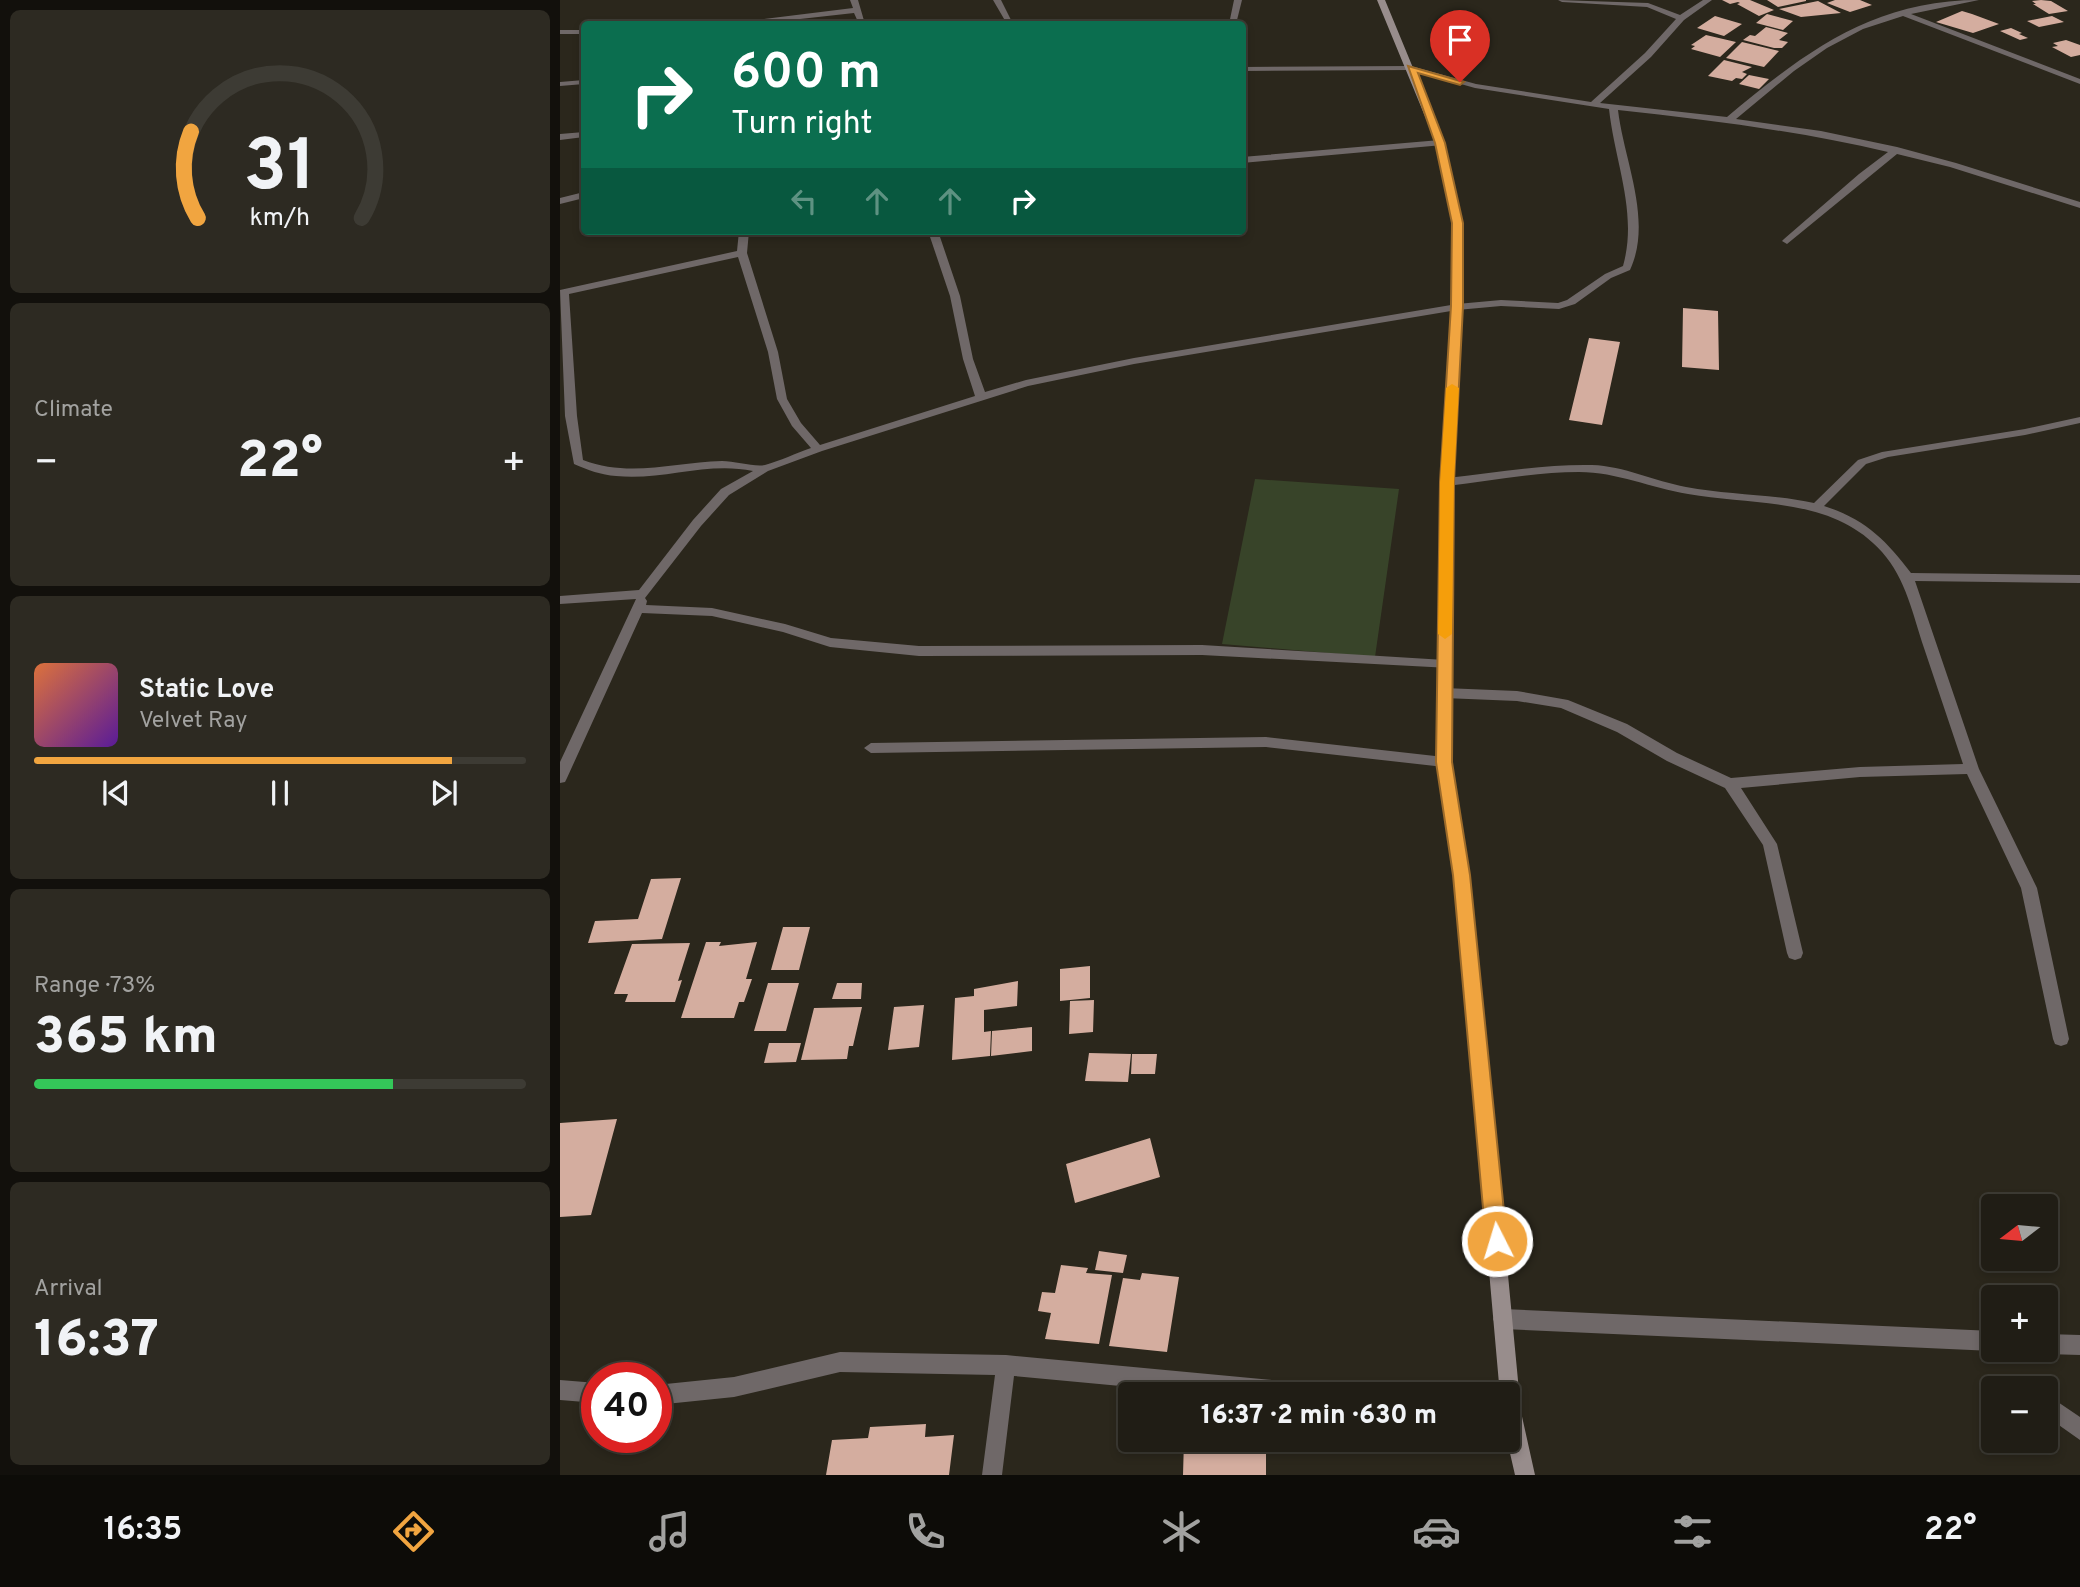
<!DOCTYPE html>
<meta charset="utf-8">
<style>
body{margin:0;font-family:Overpass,sans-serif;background:#2d2a22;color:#f1f3f6;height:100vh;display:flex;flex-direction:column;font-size:26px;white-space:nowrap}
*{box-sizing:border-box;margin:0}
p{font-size:23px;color:#a2a2a0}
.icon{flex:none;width:38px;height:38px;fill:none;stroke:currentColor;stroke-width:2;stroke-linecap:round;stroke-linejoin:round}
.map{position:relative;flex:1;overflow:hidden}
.drawer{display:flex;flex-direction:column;gap:10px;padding:10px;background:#12100c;width:560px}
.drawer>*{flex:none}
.hud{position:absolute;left:21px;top:21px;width:665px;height:214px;border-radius:7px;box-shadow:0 4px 10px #0003,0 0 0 2px #3d3b34;background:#0b6e4f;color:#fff;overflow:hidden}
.needle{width:46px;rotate:254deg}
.controls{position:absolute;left:1421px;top:1194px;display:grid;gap:14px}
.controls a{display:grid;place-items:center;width:77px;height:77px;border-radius:7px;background:#201d15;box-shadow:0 4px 10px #0003,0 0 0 2px #3d3b34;font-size:35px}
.speed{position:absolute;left:21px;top:1362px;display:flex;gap:14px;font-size:35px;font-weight:700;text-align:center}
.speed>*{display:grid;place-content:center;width:91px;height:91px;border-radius:50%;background:#201d15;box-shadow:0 4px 10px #0003,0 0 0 2px #3d3b34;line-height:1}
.speed .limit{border:10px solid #d22;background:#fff;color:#111}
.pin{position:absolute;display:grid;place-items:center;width:60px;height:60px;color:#fff;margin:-72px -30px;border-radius:50% 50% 50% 0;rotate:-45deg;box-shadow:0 0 7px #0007}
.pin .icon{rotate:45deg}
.me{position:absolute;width:77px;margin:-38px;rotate:355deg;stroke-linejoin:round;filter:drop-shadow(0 0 5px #0008)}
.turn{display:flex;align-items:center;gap:24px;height:147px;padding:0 35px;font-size:32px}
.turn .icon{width:91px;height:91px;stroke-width:2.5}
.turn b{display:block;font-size:49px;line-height:60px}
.lanes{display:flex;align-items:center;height:66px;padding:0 35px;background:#0003;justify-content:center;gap:35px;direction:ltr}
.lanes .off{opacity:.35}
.big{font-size:52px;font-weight:800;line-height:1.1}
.drawer .card{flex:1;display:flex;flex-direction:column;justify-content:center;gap:10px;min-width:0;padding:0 24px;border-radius:10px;background:#2d2a22}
.drawer .dial{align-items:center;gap:0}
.dial svg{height:182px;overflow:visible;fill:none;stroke:#3d3b34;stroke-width:7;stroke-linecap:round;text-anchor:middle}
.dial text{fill:#f1f3f6;stroke:none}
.song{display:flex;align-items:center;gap:21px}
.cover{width:84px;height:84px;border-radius:10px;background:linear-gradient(135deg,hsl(20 70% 55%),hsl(270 70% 35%))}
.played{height:7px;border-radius:4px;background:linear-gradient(90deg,#f1a540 85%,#3d3b34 85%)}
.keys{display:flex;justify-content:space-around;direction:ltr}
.heat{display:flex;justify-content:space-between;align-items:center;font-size:38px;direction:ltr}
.charge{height:10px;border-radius:5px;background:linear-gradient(90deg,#34c759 73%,#3d3b34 0)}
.trip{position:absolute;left:558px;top:1382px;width:402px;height:70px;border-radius:7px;background:#201d15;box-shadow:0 4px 10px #0003,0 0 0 2px #3d3b34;font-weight:800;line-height:70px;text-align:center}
.tabs{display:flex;height:112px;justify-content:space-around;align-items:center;background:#0d0c08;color:#a2a2a0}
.tabs .icon{width:49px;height:49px}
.tabs .active{color:#f1a540}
.tabs b{font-size:32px;color:#f1f3f6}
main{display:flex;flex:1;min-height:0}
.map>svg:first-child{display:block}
.green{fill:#384429}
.building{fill:#d4ad9f}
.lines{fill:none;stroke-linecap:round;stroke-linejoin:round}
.street{fill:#6f6868;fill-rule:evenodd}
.secondary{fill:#988d8c;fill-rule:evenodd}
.route{fill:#f1a540;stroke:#9d6b2a;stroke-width:2}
.slow{fill:#f59e0b}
</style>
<main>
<section class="drawer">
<div class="card dial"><svg viewBox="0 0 100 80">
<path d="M14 69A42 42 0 1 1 86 69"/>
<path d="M14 69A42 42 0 0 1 11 31" stroke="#f1a540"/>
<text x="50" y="56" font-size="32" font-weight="700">31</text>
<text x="50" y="72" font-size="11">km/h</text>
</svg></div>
<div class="card"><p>Climate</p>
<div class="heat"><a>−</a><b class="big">22°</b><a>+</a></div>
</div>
<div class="card">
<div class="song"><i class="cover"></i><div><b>Static Love</b><p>Velvet Ray</p></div></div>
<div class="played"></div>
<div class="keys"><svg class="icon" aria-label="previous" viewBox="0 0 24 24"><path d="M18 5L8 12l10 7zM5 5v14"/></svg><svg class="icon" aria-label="pause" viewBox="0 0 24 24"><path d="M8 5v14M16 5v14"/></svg><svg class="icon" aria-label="next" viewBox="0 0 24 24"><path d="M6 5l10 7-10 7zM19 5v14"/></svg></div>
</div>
<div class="card"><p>Range · 73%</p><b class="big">365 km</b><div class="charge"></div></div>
<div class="card"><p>Arrival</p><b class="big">16:37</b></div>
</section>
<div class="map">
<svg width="1520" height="1475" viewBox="0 0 1520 1475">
<rect width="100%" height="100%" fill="#2b271c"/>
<path class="green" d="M695 479 839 489 815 657 662 644Z"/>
<path class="building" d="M1162 0H1190L1214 10 1199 16 1177 4 1180 3 1178 2 1170 4Z
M1207 0H1246V1L1218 7Z
M1275 0H1300L1312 5 1290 12 1267 3Z
M1481 0 1491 1 1508 11 1489 14 1473 4H1476L1472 1Z
M1258 1 1281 13 1241 17 1219 9Z
M1402 11 1412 14 1439 24 1413 33 1376 22Z
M1207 14 1233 21 1223 30 1196 23Z
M1155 16 1182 24 1164 36 1137 28Z
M1492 16 1504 22 1479 27 1467 21Z
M1206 27 1228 33 1219 40 1228 42 1222 48H1214L1183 40 1190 35 1195 36Z
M1451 28 1462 33 1459 34 1468 38 1460 40 1440 31Z
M1146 35 1176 42 1160 57 1131 49 1135 46 1131 45Z
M1506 40 1520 45V55L1511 57 1492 47 1498 46 1493 43Z
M1182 42 1219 51 1204 67 1166 58Z
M1164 60 1192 67 1182 72 1187 74 1182 79 1176 78 1172 81 1148 76Z
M1189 75 1209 79 1199 89 1179 84Z
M1123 308 1158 311 1159 370 1122 367Z
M1029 338 1060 342 1042 425 1009 420Z
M121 878 102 939 28 943 35 921 78 919 91 879Z
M223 927H250L239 970H211Z
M146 942H161L159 946 197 942 186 979H192L184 1002H179L174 1018H121Z
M130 943 118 981 122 980 115 1002H65L68 994H54L72 944Z
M530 966V998L500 1001V969Z
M458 981 457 1006 424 1010V1032L431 1031 430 1056 392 1060 395 998 414 996V989Z
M208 983H239L226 1031H194Z
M277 983H302L301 999H272Z
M534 1000 533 1032 509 1034 510 1001Z
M364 1005 359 1047 328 1050 334 1007Z
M302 1007 293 1046H289L287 1059 241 1060 254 1008Z
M472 1027V1051L431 1056 432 1031Z
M209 1043H241L236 1062 204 1063Z
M529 1053 571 1054 568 1082 525 1081Z
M572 1054H597L595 1074H571Z
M57 1119 31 1215 0 1217V1123Z
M590 1138 600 1177 515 1203 506 1164Z
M539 1251 567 1255 563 1273 535 1270Z
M501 1265 528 1268 526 1273 552 1275 539 1344 485 1339 491 1313 478 1311 482 1292 495 1293Z
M582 1273 619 1277 607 1352 549 1346 563 1278 580 1280Z
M366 1424 365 1437 394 1435 389 1475H266L272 1440 308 1438 310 1427Z
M624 1440H706V1475H623Z"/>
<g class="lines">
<path class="street" d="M290 0H298L305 24H299L294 13 195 24H176L180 22 293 8Z
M433 0H441L453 24H447Z
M674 0H682L676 24H669Z
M998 0 1088 3 1120 15 1143 0H1152L1124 20 1091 57 1040 103 1167 117C1244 53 1312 0 1419 0L1351 14 1520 79V84L1343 16 1303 29 1267 48 1234 71 1176 119 1261 131 1337 147 1396 163 1520 202V208L1390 167 1337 154 1227 244 1222 241 1224 239 1299 174 1328 152C1239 131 1149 120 1058 110 1064 161 1093 220 1070 270L1051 278 1015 304 999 309 941 306 897 310 574 364 468 386 262 451 208 471 169 495 141 526 85 598 87 601 86 605 152 608 225 624 271 638 359 646 642 645 885 660 890 662 892 665 890 668 642 655 359 656 270 647 223 632 152 616 82 613 7 778 5 782 0 783V762L76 599 0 604V596L79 590 133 520 161 489 193 471C147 461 102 481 56 476 41 475 28 470 14 464L5 416 0 290 177 251 179 231H189L187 253 218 352 227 399 241 423 260 445 415 396 403 359 390 296 368 231H378L400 296 413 359 425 392 466 380 574 358 897 304 941 300 998 303 1007 300 1045 274 1063 266C1078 213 1055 163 1049 109L915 88 851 70 682 71V67L851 66 916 84 1031 102 1085 53 1116 19 1087 7 1002 2ZM178 257 208 352 217 399 232 426 251 448C236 453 220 461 205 465 194 467 175 461 162 461 115 462 70 478 23 460L17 416 9 294Z
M0 30H24V34H0Z
M24 80V84L0 86V82Z
M24 132V137L0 140V134Z
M880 140 884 143 883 145 682 163V157Z
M24 192V198L0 204V198Z
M1520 417V423L1465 435 1328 457 1306 464 1264 506C1305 519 1326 540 1351 573L1520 575V583L1355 581 1419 769 1477 888 1509 1039 1507 1044 1501 1046 1495 1044 1493 1039 1461 888 1407 774 1300 777 1181 788 1217 844 1243 953 1241 958 1235 960 1229 958 1227 953 1203 845 1165 788 1107 761 1057 732 1001 708 957 701 884 698 877 693 884 688 957 691 1008 700 1067 724 1117 753 1171 778 1300 767 1403 764C1390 725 1377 687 1364 648 1353 615 1346 579 1322 552 1272 496 1195 506 1128 494 1091 488 1057 472 1019 472 975 472 931 481 887 486L881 482 887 478C935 473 983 464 1032 465 1064 466 1094 481 1126 487 1168 495 1212 494 1254 503L1298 460 1322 452 1465 429Z
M706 737 884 757 889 758 891 762 889 766 884 767 706 747 311 753 304 748 311 743Z
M943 1309 1433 1331V1349H1436L1433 1351 943 1329 936 1326 933 1319 936 1312Z
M1486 1334 1520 1335V1355L1486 1354 1479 1351 1486 1349Z
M280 1352 446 1355 764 1385 771 1388 774 1395H657L454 1376 442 1475H422L435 1375 280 1372 174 1397 96 1405V1385L174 1377Z
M0 1380 37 1383V1403L0 1400Z
M1489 1396 1520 1417V1440L1486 1416V1397Z"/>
<path class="secondary" d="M817 0H825L884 143 902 223V307L893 482 891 762 910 875 961 1412 975 1475H955L947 1440 948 1395H940L894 875 877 762 881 482 892 307V223L876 143Z"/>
</g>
<path class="route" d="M848 66 904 82 900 85 858 73 885 143 903 223V306L894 482 892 762 910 875 947 1241 944 1248 937 1251 929 1248 926 1241 893 875 876 762 880 482 891 306 892 223 875 143Z"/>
<path class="slow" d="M892 384 899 388 894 482 892 634 885 639 878 634 880 482 886 388Z"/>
</svg>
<div class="controls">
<a><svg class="needle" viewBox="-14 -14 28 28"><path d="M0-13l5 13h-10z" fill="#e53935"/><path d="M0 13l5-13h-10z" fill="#a2a2a0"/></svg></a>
<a>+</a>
<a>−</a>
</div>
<div class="speed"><div class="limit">40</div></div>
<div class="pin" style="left:900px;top:82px;background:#d93025"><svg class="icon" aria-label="arrive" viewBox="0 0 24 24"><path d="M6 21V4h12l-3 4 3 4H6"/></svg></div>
<svg class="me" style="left:937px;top:1241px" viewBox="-20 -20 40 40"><circle r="17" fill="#f1a540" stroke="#fff" stroke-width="3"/><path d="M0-11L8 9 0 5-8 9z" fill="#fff"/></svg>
<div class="trip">16:37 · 2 min · 630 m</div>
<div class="hud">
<div class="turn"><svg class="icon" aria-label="right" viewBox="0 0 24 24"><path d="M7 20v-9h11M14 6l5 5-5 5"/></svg><div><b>600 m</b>Turn right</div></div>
<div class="lanes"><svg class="icon off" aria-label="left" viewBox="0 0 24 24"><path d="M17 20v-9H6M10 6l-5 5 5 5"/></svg><svg class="icon off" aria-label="ahead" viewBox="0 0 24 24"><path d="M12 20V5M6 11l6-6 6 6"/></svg><svg class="icon off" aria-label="ahead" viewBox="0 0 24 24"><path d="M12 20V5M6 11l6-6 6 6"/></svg><svg class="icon" aria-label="right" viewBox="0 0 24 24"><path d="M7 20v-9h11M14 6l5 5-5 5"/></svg></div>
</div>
</div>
</main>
<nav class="tabs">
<b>16:35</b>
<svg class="icon active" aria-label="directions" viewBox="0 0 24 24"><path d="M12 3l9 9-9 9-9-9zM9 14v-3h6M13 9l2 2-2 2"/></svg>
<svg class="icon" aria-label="music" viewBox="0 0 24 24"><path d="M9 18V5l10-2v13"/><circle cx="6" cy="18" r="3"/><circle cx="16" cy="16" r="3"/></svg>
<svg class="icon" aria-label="phone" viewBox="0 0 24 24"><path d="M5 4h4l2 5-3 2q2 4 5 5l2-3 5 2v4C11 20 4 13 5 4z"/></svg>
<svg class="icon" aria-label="climate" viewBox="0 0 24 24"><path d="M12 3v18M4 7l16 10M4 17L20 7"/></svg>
<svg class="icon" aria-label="car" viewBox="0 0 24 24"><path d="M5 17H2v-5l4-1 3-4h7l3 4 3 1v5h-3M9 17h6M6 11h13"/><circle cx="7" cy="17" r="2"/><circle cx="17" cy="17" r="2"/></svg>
<svg class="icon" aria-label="filters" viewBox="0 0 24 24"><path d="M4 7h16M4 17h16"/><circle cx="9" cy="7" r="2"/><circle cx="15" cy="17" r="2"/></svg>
<b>22°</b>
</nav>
